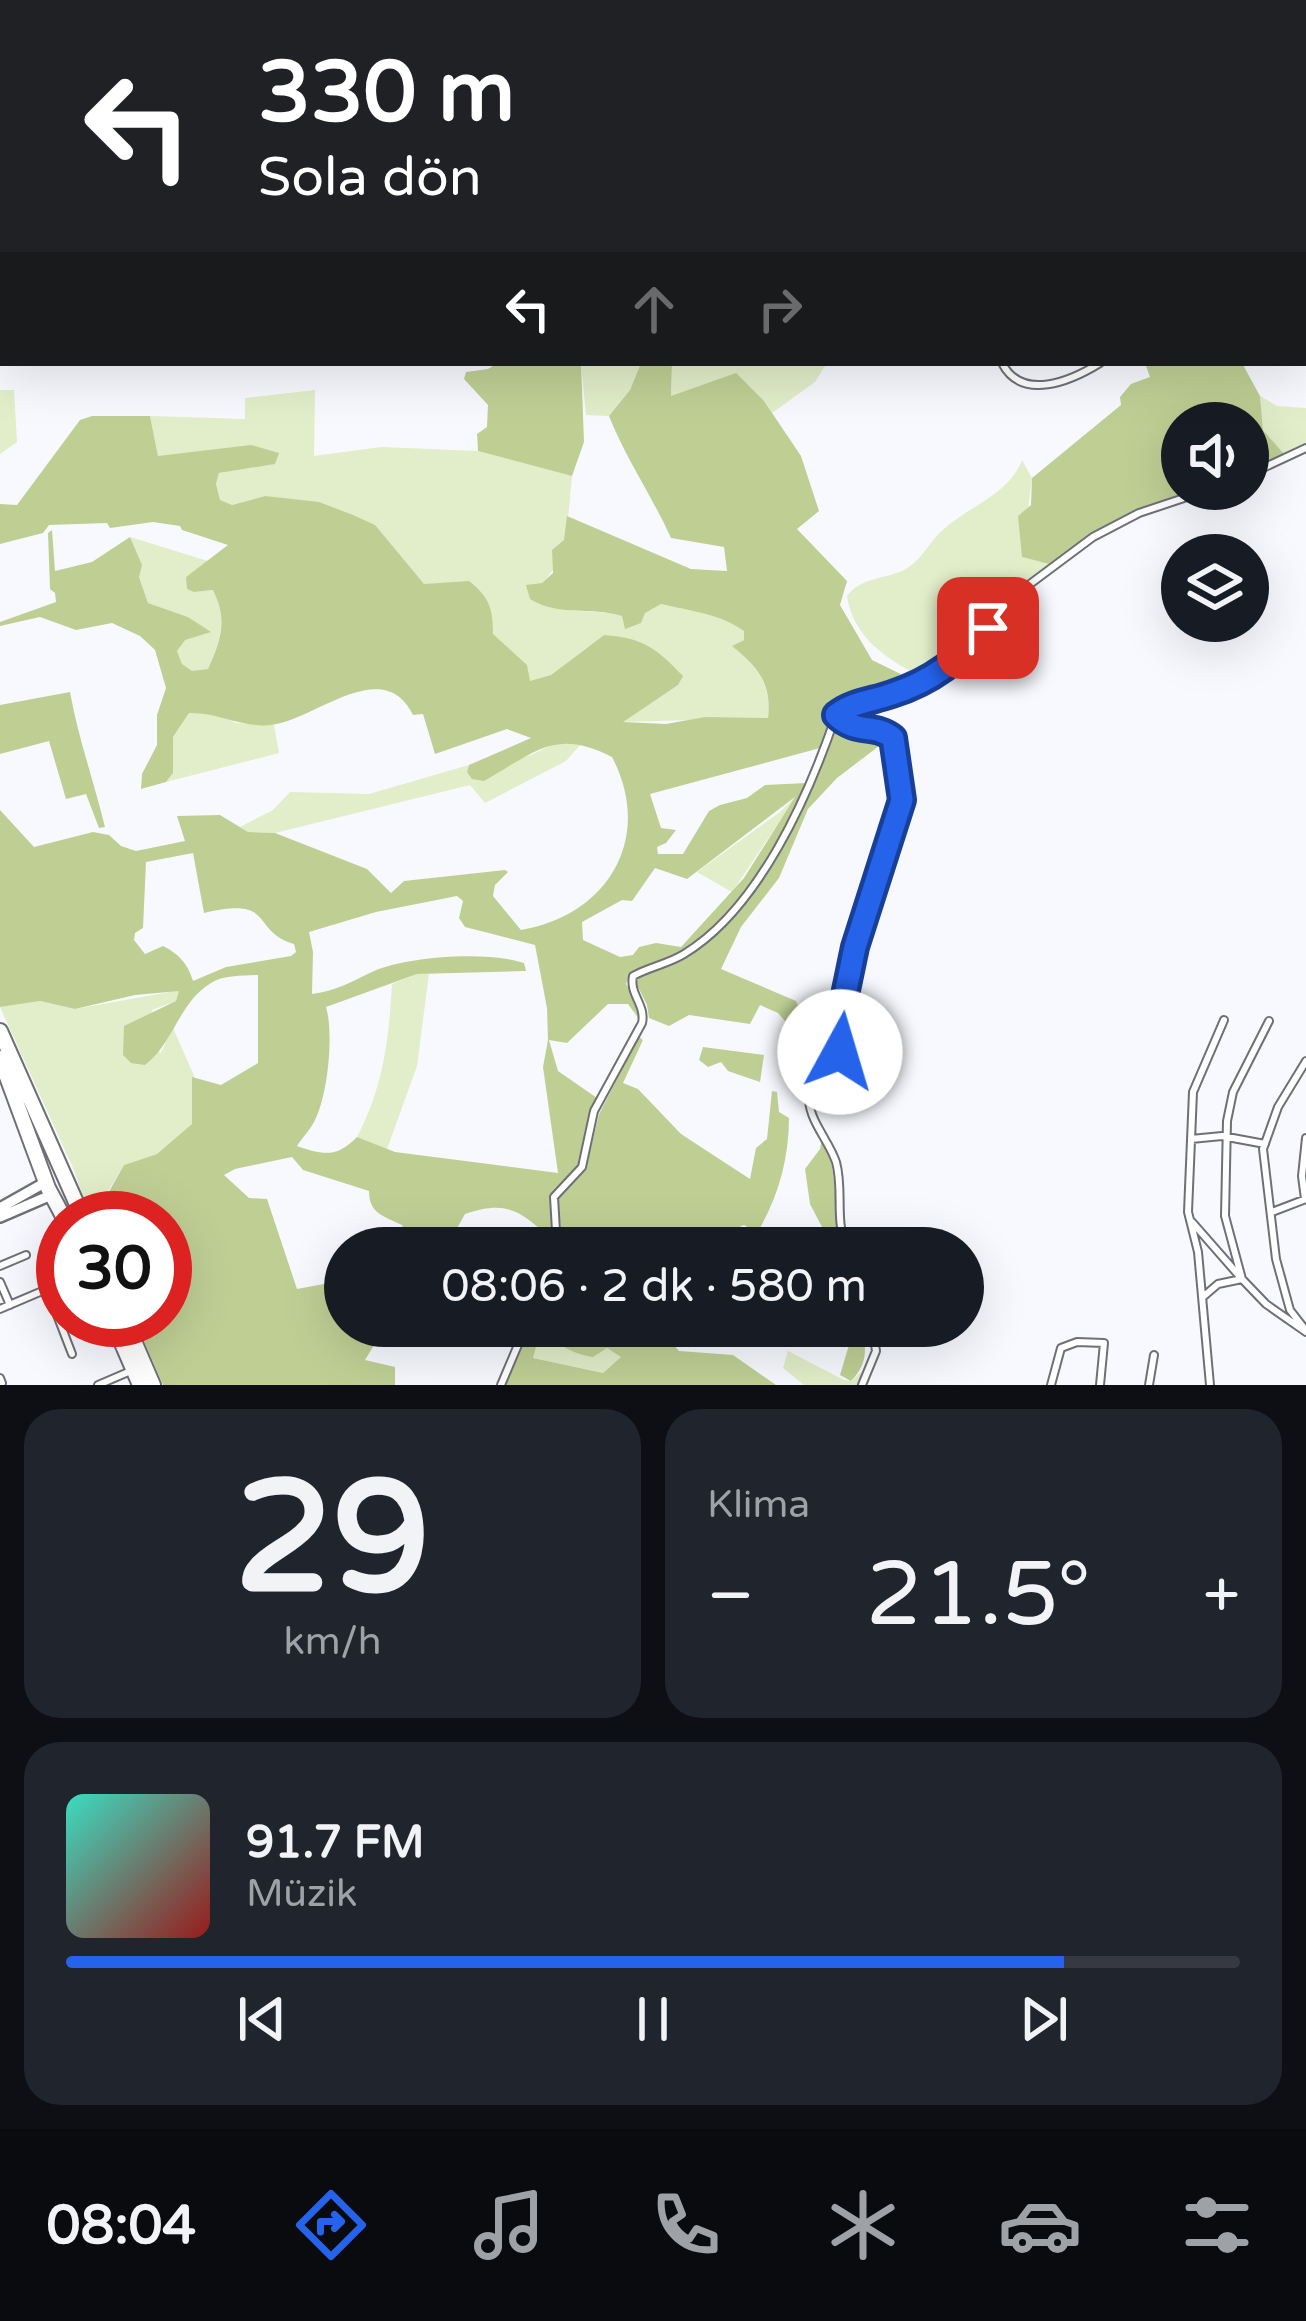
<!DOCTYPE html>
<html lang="tr">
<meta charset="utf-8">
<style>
body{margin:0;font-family:"Varela Round",sans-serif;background:#20242c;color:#f1f3f6;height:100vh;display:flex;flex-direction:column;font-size:45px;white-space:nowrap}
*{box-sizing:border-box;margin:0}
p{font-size:39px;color:#9ea1a6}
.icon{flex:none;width:66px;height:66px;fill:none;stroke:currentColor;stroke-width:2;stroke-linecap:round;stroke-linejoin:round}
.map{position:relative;height:1385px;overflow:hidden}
.drawer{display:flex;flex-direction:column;gap:24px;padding:24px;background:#0d0f14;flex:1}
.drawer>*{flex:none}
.guide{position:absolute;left:0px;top:0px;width:1308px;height:366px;box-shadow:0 12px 48px #0002;background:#202124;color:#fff;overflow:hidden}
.fabs{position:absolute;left:1161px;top:402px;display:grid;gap:24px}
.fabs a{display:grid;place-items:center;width:108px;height:108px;border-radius:50%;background:#171b24;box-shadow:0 12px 48px #0002;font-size:60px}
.speed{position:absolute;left:36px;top:1191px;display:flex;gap:24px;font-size:60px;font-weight:700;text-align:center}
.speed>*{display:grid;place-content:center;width:156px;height:156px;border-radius:50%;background:#171b24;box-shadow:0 12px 48px #0002;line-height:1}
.speed .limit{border:18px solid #d22;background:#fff;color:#111}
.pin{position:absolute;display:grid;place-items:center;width:102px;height:102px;color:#fff;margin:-51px;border-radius:24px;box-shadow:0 6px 18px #0006}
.me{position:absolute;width:132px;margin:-66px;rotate:6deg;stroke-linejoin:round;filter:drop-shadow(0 0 9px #0008)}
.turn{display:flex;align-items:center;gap:42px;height:252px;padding:0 60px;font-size:54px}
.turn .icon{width:156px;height:156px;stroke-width:2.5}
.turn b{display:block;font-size:84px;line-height:102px}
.lanes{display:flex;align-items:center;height:114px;padding:0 60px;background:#0003;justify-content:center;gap:60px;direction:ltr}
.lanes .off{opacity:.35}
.big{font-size:90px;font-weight:600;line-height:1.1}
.drawer .tile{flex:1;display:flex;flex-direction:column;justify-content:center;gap:18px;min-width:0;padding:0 42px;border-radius:36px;background:#20242c}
.drawer .dial{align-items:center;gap:0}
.dial b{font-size:156px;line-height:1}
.song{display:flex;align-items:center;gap:36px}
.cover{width:144px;height:144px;border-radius:18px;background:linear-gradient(135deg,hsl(170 70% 55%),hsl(0 70% 35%))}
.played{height:12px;border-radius:6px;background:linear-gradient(90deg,#2563eb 85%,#363941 85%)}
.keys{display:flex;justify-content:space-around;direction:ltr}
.heat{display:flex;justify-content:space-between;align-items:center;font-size:66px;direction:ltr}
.drawer .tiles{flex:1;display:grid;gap:24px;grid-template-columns:1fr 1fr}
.tile:last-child{grid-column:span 2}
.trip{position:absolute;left:324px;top:1227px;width:660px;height:120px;border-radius:60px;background:#171b24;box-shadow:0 12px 48px #0002;font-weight:600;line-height:120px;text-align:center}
.menu{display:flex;height:192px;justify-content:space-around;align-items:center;background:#090b0e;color:#9ea1a6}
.menu .icon{width:84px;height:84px}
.menu .active{color:#2563eb}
.menu b{font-size:54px;color:#f1f3f6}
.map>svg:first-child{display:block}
.green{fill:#e2edc9}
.forest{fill:#bfcf94;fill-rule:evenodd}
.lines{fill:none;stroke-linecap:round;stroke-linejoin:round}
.street-casing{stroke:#6f7077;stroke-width:10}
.secondary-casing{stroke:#6f7077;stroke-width:14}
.highway-casing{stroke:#6f7077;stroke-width:18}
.street{stroke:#fff;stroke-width:6}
.secondary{stroke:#fff;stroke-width:9}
.highway{stroke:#fff;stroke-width:14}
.route-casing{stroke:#184099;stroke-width:30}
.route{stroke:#2563eb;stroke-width:21}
</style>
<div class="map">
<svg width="1306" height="1385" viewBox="0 0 1306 1385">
<rect width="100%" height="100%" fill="#f8f9fe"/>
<path class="green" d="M581 363H641L630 390 609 416 586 415Z
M672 363H827L815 382 772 413 764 401 671 396Z
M0 390H14L17 442 0 454Z
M315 390 314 456 381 447 478 451 572 476C568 511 569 559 542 583L572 611C604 610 632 621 661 604 691 611 720 614 745 631L744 640 733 646C757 667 772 685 768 718L621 722 678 685 604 635 551 675 529 682 424 584 265 496 231 505 220 500 216 484 219 473 274 464 158 456 150 416 245 419V398Z
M1260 396 1277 406 1306 408V444L1285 455 1263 430Z
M1022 460 1032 478 1022 557 1049 564C1018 592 958 670 921 676 887 660 853 637 847 596 862 576 886 580 906 569 923 559 930 540 945 528 970 506 1010 493 1022 460Z
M130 537 208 561 186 577 194 592 214 590C227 620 221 640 208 669L192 672 182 664 177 651 184 640 208 632 188 617 148 603 139 577 141 565Z
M213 712 236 723 274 725 279 753 166 782 173 773V737L189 713Z
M562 740 581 744 566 761 485 803 470 785 275 833 248 832 240 827 273 810 290 792 369 794 469 765 467 772 531 755Z
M798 794 732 892 697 872 780 812Z
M417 974H429L417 1066 387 1149 357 1137C383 1088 389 1039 392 984Z
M181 990 176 1001 152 1010 160 1054 173 1028 195 1078 193 1077V1124L157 1154 124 1165 91 1218 73 1168 0 1007 40 1001 75 1009Z
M542 1326H550L547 1331 607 1348 622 1357 603 1373 533 1358Z
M788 1351 844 1380 852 1381 861 1372 860 1385H804L783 1368Z"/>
<path class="forest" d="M0 0H236L238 3H3L0 72Z
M584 0H984L583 3Z
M498 363H581L584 442 572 476 478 451 477 434 487 427 488 405 464 379 466 372 488 369Z
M641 363H672L671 396 736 373 764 401 801 456 819 511 797 529 847 581 840 605 872 660 915 681 839 707 833 712 820 748 650 794 661 828 676 830 666 843 657 847 658 854H683L709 811 720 805 747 798 765 785 807 783C785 839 736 917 685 951 669 961 649 965 631 972L626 984 639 1008V1019L628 1004H608L567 1043 549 1040 558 1071 597 1098 588 1118 580 1163 553 1194 550 1238C520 1210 506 1200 465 1214L446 1248H412L402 1225C384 1216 369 1214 369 1191L303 1170 292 1157 235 1169 224 1175 249 1198 267 1199 297 1289 345 1280V1326H408L401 1343 379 1337 365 1360 395 1367V1385H163L135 1320H165V1218H94L124 1165 157 1154 192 1124V1077L221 1085 258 1063V975C243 976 223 975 211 983 179 1002 174 1043 145 1065L131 1063 123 1055 124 1026 176 1001 179 991 135 995 75 1009 40 1001 0 1007V810L34 847 93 832 109 835 121 846 136 851 185 841 177 816 220 815 248 832 275 833 367 869 391 893 404 881 505 870 508 872 495 885 493 896 521 930C609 915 654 837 612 757 555 727 534 753 484 781L472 779 467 772 469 765 531 738 507 729 435 754 423 714 413 715C383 654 315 720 271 725 241 728 218 712 189 713L173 737V773L166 782 141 789 142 774 157 745V715L166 688 155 650 140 636 112 623 76 630 40 617 0 626V622L56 602 55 593 50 589 48 533 52 530 55 571 92 562 130 537 142 565 139 577 148 603 188 617 211 632 185 640 177 651 182 664 192 671 208 669C221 640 228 620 213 590L194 592 187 589 186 577 228 545 182 530 180 526 153 522 110 528 107 523 49 525 43 533 0 544V504L17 505 80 420 92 416H150L158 456 251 445 279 453 275 464 219 473 216 484 220 500 232 505 265 496 319 502 353 515 375 525 424 584 469 581C489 597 493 608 493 634L527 665 530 681 551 675 604 635C644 638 656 648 683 676L678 685 623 722 666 724 705 717 768 718C772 684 758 667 732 646L744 640V631C720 614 691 611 661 604L645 613 641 623 625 629 622 616C590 606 559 617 530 599L526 585 542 583 553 573 552 550 564 540 567 516 691 569 727 571 724 547 671 538C652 496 626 459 609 416L630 390ZM795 797 744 878 681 947 656 943 639 947 633 955 620 957 583 940 582 922 622 900 632 901 655 868 687 879ZM193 853 204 913C277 896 249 930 294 944L296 952 291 956 226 967 193 981C188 964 179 954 163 946L145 954 134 940 135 933 143 928 146 862ZM457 896 463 901 459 918 465 927 535 945 547 1008 548 1040 543 1067 558 1173 395 1152 357 1137C337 1158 323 1155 297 1146 302 1138 310 1130 314 1122 328 1097 334 1033 326 1007L417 974 526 971 524 963C488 951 409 956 374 971 352 981 337 991 312 994L313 952 309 932 376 912Z
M1145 363H1242L1260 396 1263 430 1285 455 1248 471V423H1182V489H1201L1123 516 1049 564 1022 557 1018 516 1031 505 1032 478 1121 405 1120 397 1131 384 1150 377Z
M70 692C78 737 94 782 105 827L99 828 86 794 66 799 49 741 0 754V705Z
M837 719 856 731 877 732 879 746 837 778 808 809 779 878 741 927 721 969 796 1001 807 1026 838 1050 822 1075 792 1043 791 1028 778 1013 760 1005 750 1024 689 1015 669 1026 649 1018 647 1005 635 981C651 965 680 963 699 947 768 885 799 801 837 719Z
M639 1037 643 1040 623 1083 638 1089 681 1134 750 1179 756 1148 767 1139 772 1091 777 1092 779 1112 789 1118C789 1159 778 1198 757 1233L744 1225 732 1230 762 1248H735L729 1243 725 1248H575L562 1236 557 1197 585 1171 599 1114Z
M703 1047 764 1055 760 1082 728 1071 721 1062 708 1067 699 1060Z
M822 1137C842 1179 830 1208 844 1248H786L822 1227 810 1204 805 1169 820 1149Z
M531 1326H542L533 1358 603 1373 621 1357 607 1348 593 1357C573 1354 558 1346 547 1330L550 1326H658L679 1351 733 1355 776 1385H504Z
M845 1326H861C867 1348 868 1364 851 1381L840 1375 849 1345Z"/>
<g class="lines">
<g class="street-casing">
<path id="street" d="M1305 336H1306
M1002 363C1022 402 1071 381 1100 363
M1248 475 1306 448
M836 715 852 727 891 735 903 786 901 808 855 947 840 1019 839 1056 809 1101C811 1123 829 1141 836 1162 844 1191 834 1220 847 1248
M1269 1021 1233 1092 1227 1121 1225 1216 1242 1279 1266 1304 1306 1332
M1191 1139 1222 1136 1265 1144
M1305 1199 1302 1176 1306 1138
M1272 1212 1306 1199
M1192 1222 1242 1279 1218 1284 1204 1296
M557 1248 554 1197 582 1167 594 1111 642 1023C646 1005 629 994 633 976 649 967 668 964 684 954 759 909 809 795 836 715L946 670 1030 584 1093 537 1139 513 1211 489
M0 1266 26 1255
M0 1282 10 1305
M0 1309 47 1289 72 1354
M1304 1328 1290 1310 1276 1259 1263 1149 1278 1107 1306 1061
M0 1378 2 1383
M98 1385 133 1370
M501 1385 526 1326
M862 1385 876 1351 872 1326
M1051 1385 1061 1348 1077 1342 1104 1343 1100 1385
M1149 1385 1154 1355
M1210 1385 1198 1252 1188 1212 1193 1092 1224 1020"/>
</g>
<g class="secondary-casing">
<path id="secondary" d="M1053 3 1055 0
M0 1208 46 1182
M0 1217 51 1195"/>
</g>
<g class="highway-casing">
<path id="highway" d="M0 1031 83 1218
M0 1058 48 1188 64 1218
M112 1320 140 1385
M125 1320 153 1385"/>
</g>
<use href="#street" class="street"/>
<use href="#secondary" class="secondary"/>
<use href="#highway" class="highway"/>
</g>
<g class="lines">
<g class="route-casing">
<path id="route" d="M840 1052V1019L855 947 902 800 893 738C875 723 856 735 836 715 852 702 873 701 892 694 933 681 959 659 988 628"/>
</g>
<use href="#route" class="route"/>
</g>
</svg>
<div class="fabs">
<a><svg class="icon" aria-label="sound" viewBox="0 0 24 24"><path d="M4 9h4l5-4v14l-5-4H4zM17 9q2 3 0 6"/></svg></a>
<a><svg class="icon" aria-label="layers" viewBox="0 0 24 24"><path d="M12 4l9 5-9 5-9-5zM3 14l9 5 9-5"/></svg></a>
</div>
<div class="speed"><div class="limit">30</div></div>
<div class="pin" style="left:988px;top:628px;background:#d93025"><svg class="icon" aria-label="arrive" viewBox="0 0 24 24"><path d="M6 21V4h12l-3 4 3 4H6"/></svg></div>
<svg class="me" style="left:840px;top:1052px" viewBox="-20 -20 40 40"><circle r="19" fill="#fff"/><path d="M0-13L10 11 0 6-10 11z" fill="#2563eb"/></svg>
<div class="trip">08:06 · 2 dk · 580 m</div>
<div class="guide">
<div class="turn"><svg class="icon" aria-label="left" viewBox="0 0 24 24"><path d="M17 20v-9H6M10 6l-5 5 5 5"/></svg><div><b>330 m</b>Sola dön</div></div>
<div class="lanes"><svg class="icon" aria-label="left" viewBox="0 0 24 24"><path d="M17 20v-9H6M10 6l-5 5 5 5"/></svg><svg class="icon off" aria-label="ahead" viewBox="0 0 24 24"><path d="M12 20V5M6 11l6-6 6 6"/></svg><svg class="icon off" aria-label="right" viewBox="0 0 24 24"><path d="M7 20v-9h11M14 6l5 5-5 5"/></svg></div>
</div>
</div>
<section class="drawer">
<div class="tiles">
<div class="tile dial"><b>29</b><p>km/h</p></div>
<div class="tile"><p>Klima</p>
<div class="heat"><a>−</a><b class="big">21.5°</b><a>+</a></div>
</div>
<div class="tile">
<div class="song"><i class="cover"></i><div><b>91.7 FM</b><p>Müzik</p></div></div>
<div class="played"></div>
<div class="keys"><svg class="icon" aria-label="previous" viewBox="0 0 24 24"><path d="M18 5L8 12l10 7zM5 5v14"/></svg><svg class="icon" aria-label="pause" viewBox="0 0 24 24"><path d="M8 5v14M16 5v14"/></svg><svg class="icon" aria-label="next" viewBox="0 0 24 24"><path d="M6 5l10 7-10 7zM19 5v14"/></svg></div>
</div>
</div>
</section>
<nav class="menu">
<b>08:04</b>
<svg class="icon active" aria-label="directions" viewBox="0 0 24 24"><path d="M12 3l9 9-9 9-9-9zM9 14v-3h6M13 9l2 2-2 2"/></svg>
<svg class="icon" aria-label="music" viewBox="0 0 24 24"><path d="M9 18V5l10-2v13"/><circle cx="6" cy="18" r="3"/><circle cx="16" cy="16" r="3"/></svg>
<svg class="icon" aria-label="phone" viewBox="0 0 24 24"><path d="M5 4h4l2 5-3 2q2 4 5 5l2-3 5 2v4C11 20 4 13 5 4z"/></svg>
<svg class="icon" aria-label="climate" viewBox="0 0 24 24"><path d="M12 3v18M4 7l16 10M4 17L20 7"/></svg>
<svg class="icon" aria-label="car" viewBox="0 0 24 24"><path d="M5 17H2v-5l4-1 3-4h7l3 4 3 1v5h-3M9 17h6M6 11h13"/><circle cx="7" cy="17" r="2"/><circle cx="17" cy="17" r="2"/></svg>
<svg class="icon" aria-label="filters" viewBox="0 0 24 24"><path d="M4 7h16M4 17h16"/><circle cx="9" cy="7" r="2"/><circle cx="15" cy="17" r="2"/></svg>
</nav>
